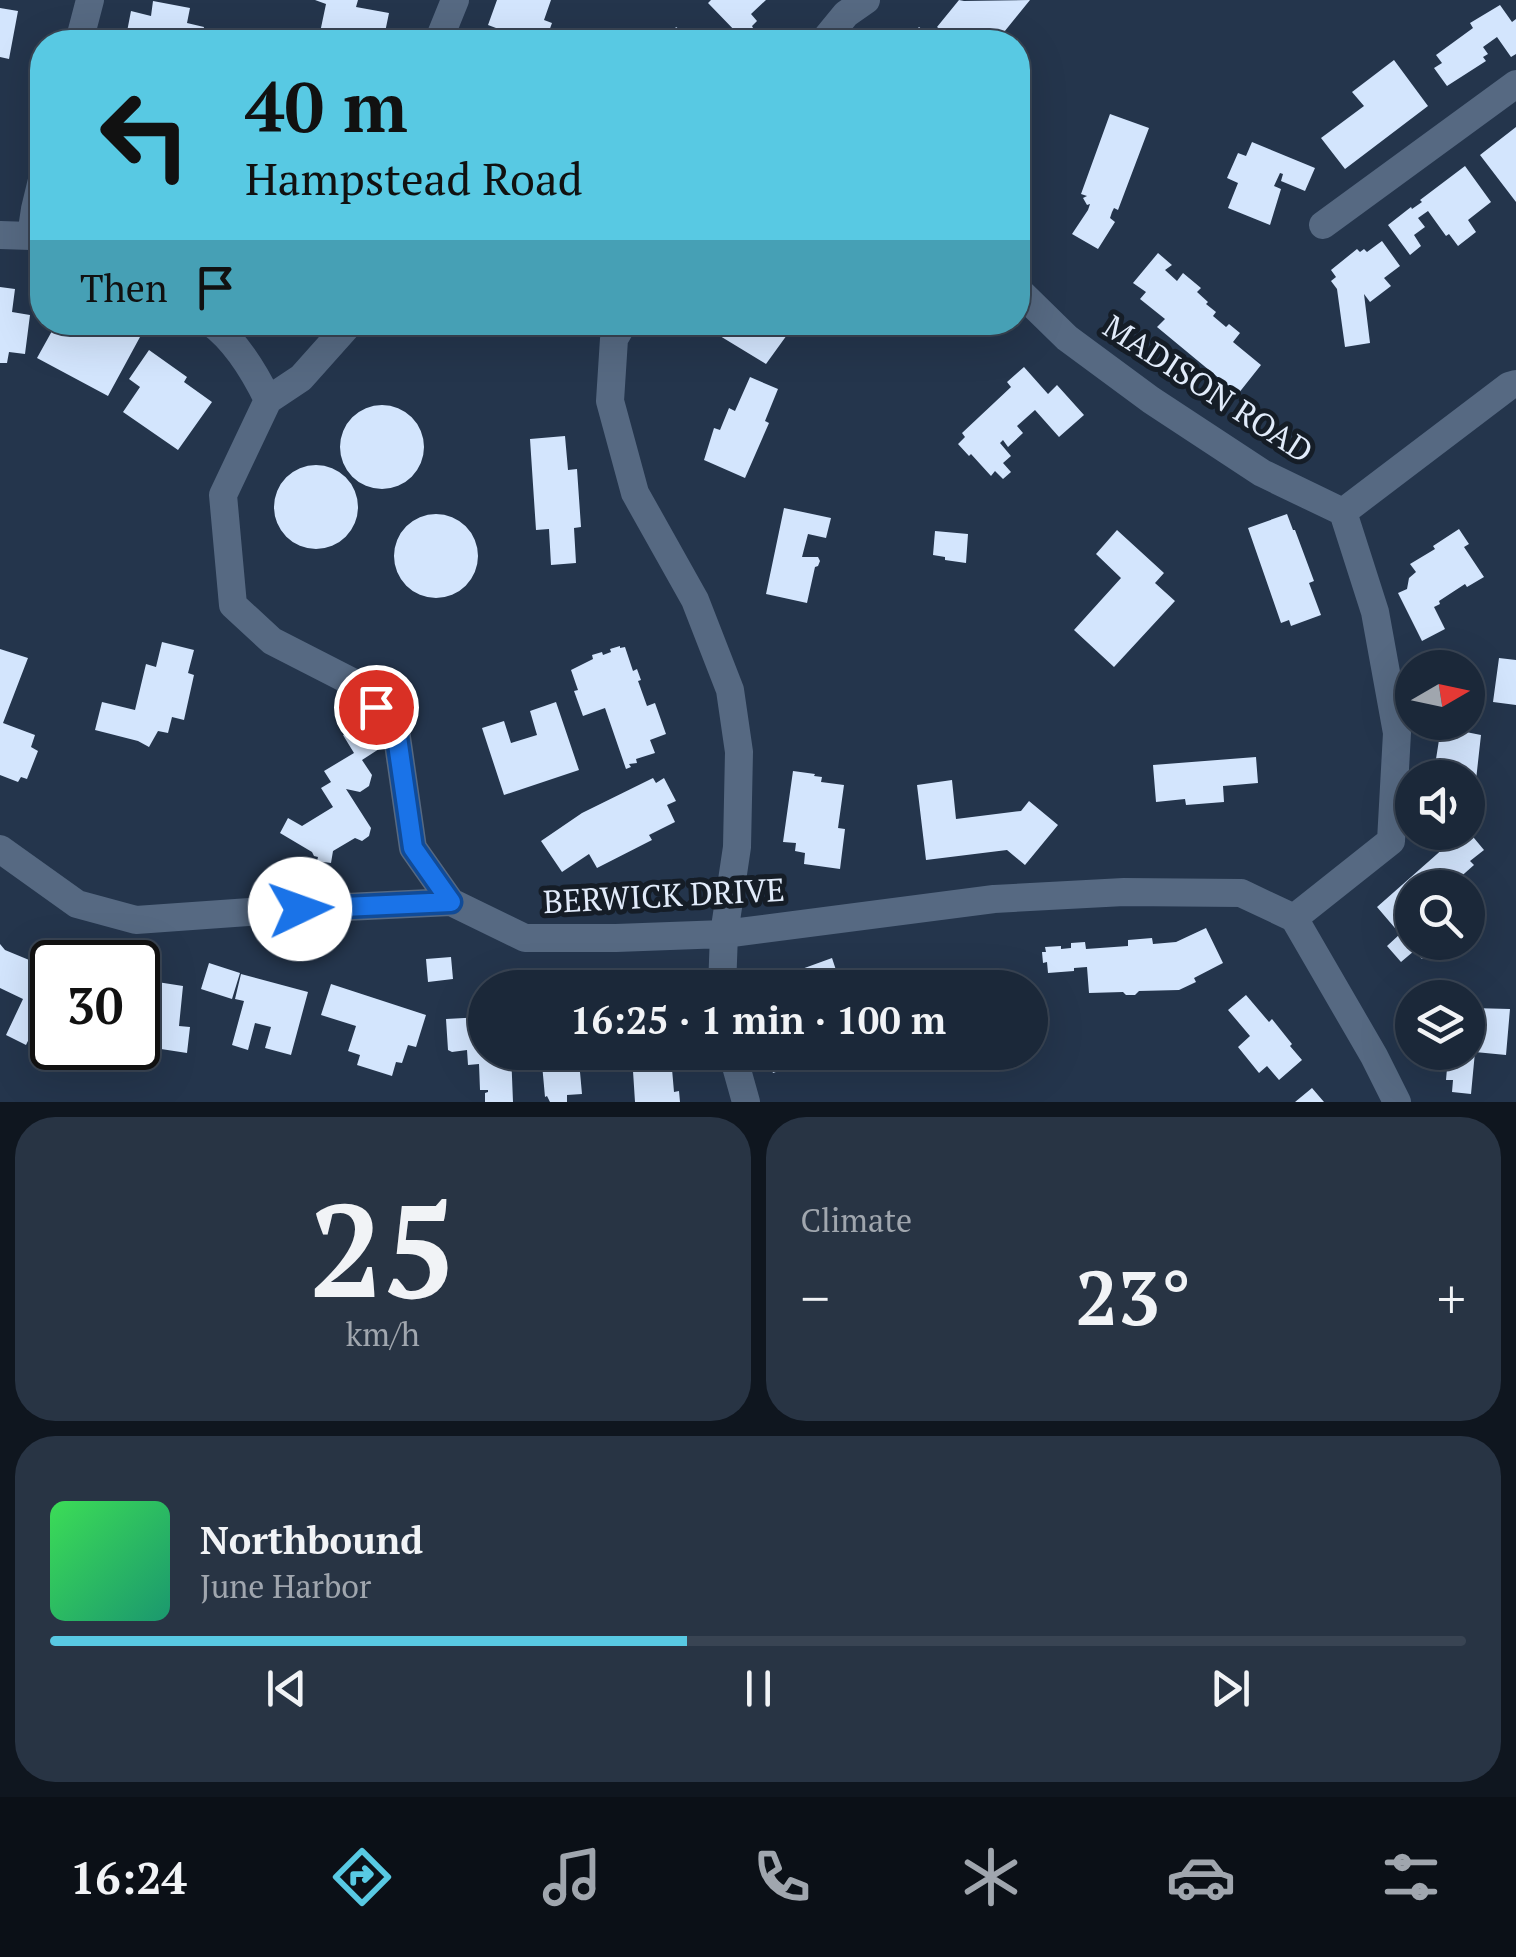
<!DOCTYPE html>
<meta charset="utf-8">
<style>
body{margin:0;font-family:"PT Serif",serif;background:#283444;color:#f1f3f6;height:100vh;display:flex;flex-direction:column;font-size:38px;white-space:nowrap}
*{box-sizing:border-box;margin:0}
p{font-size:32px;color:#a0a6ae}
.icon{flex:none;width:55px;height:55px;fill:none;stroke:currentColor;stroke-width:2;stroke-linecap:round;stroke-linejoin:round}
.map{position:relative;height:1102px;overflow:hidden}
.drawer{display:flex;flex-direction:column;gap:15px;padding:15px;background:#0f161f;flex:1}
.drawer>*{flex:none}
.hud{position:absolute;left:30px;top:30px;width:1000px;height:305px;border-radius:40px;box-shadow:0 10px 40px #0002,0 0 0 2px #394453;background:#58c9e3;color:#111;overflow:hidden}
.needle{width:65px;rotate:81deg}
.fabs{position:absolute;left:1395px;top:650px;display:grid;gap:20px}
.fabs a{display:grid;place-items:center;width:90px;height:90px;border-radius:50%;background:#1b2839;box-shadow:0 10px 40px #0002,0 0 0 2px #394453;font-size:50px}
.speed{position:absolute;left:30px;top:940px;display:flex;gap:20px;font-size:50px;font-weight:700;text-align:center}
.speed>*{display:grid;place-content:center;width:130px;height:130px;border-radius:50%;background:#1b2839;box-shadow:0 10px 40px #0002,0 0 0 2px #394453;line-height:1}
.speed .limit{border:5px solid #111;border-radius:15px;background:#fff;color:#111}
.pin{position:absolute;display:grid;place-items:center;width:85px;height:85px;color:#fff;margin:-42px;border:5px solid #fff;border-radius:50%;box-shadow:0 2px 10px #0007}
.me{position:absolute;width:110px;margin:-55px;rotate:87deg;stroke-linejoin:round;filter:drop-shadow(0 0 8px #0008)}
.turn{display:flex;align-items:center;gap:35px;height:210px;padding:0 50px;font-size:45px}
.turn .icon{width:130px;height:130px;stroke-width:2.5}
.turn b{display:block;font-size:70px;line-height:85px}
.then{display:flex;align-items:center;height:95px;padding:0 50px;background:#0003;gap:20px;font-size:38px}
.big{font-size:75px;font-weight:800;line-height:1.1}
.drawer .tile{flex:1;display:flex;flex-direction:column;justify-content:center;gap:15px;min-width:0;padding:0 35px;border-radius:40px;background:#283444}
.drawer .dial{align-items:center;gap:0}
.dial b{font-size:130px;line-height:1}
.song{display:flex;align-items:center;gap:30px}
.cover{width:120px;height:120px;border-radius:15px;background:linear-gradient(135deg,hsl(130 70% 55%),hsl(160 70% 35%))}
.played{height:10px;border-radius:5px;background:linear-gradient(90deg,#58c9e3 45%,#394453 45%)}
.keys{display:flex;justify-content:space-around;direction:ltr}
.heat{display:flex;justify-content:space-between;align-items:center;font-size:55px;direction:ltr}
.drawer .tiles{flex:1;display:grid;gap:15px;grid-template-columns:1fr 1fr}
.tile:last-child{grid-column:span 2}
.trip{position:absolute;left:468px;top:970px;width:580px;height:100px;border-radius:50px;background:#1b2839;box-shadow:0 10px 40px #0002,0 0 0 2px #394453;font-weight:800;line-height:100px;text-align:center}
.tabs{display:flex;height:160px;justify-content:space-around;align-items:center;background:#0b1017;color:#a0a6ae}
.tabs .icon{width:70px;height:70px}
.tabs .selected{color:#58c9e3}
.tabs b{font-size:45px;color:#f1f3f6}
.map>svg:first-child{display:block}
.building{fill:#d3e5fd}
.lines{fill:none;stroke-linecap:round;stroke-linejoin:round}
.minor{stroke:#566982;stroke-width:28}
.route-casing{stroke:#114b97;stroke-width:25}
.route{stroke:#1a73e8;stroke-width:18}
.labels{text-anchor:middle;stroke-width:10;stroke-linejoin:round;paint-order:stroke}
.street-label{font-size:32px;fill:#e1ebfa;stroke:#151d27}
</style>
<div class="map">
<svg width="1516" height="1102" viewBox="0 0 1516 1102">
<rect width="100%" height="100%" fill="#24354c"/>
<path class="building" d="M315 0H358L356 7 389 13 383 42H318L326 4Z
M497 0H551L544 20 552 23 545 42H534L488 25Z
M711 0H766L751 14 757 21 752 26 753 28 746 35 744 32 740 36 708 3Z
M959 0 964 1 1030 0 996 42H957L937 27Z
M153 1 190 8 187 23 204 27 201 42H125L131 11 151 16Z
M1500 5 1512 22 1516 19V54L1511 57 1497 37 1483 47 1488 54 1483 57 1486 61 1447 86 1434 68 1442 63 1436 55 1473 28 1470 23Z
M0 8 18 11 9 59 0 57Z
M676 27 698 42H666Z
M919 27 938 42H905Z
M1394 60 1428 106 1345 169 1321 138 1364 106 1352 92Z
M1110 114 1149 128 1118 210 1114 208 1112 212 1110 218 1115 222 1098 249 1072 234 1088 210 1090 204 1087 205 1083 198 1087 196 1081 194Z
M1516 127V202L1480 155Z
M1252 142 1315 168 1305 191 1281 181 1283 174 1280 173 1274 186 1281 189 1270 225 1228 208 1238 183 1227 178 1238 153 1246 156Z
M1465 166 1491 202 1468 220 1476 232 1458 246 1449 234 1446 236 1428 211 1418 218 1425 227 1414 235 1421 246 1410 255 1388 225 1411 207 1412 209 1422 202 1420 200Z
M1382 241 1400 266 1384 278 1391 286 1370 302 1364 294 1370 343 1345 347 1337 289 1331 281 1336 277 1331 270 1357 249 1360 252 1364 249 1367 252Z
M1158 253 1172 265 1165 270 1177 281 1183 273 1201 288 1197 292 1208 302 1206 304 1216 312 1213 316 1226 327 1229 324 1240 333 1233 342 1261 365 1238 394 1157 327 1165 319 1140 299 1146 292 1133 283Z
M0 287 15 289 12 312 30 315 25 354 9 352 7 363H0Z
M57 322H113L140 337 108 396 37 358Z
M720 322H811L806 332 801 333 792 328 766 364 720 336 726 326Z
M149 350 187 377 184 382 212 402 178 450 123 412 140 387 129 379Z
M1024 367 1048 394 1057 385 1084 415 1059 437 1035 410 1017 426 1023 433 1008 447 1003 440 1000 443 1011 456 1003 463 1011 472 1003 479 995 471 991 476 971 454 969 456 958 444 965 437 962 433 1011 387 1007 382Z
M750 377 778 389 765 421 769 423 745 478 704 460 714 428 720 430 729 408 735 411Z
M340 447a42 42 0 1 1 84 0a42 42 0 1 1-84 0Z
M565 436 568 470 577 469 581 527 574 528 576 563 551 565 549 529 536 530 530 439Z
M274 507a42 42 0 1 1 84 0a42 42 0 1 1-84 0Z
M784 508 831 518 826 538 808 534 802 557H818L820 561 818 566 815 567 807 603 766 594Z
M394 556a42 42 0 1 1 84 0a42 42 0 1 1-84 0Z
M1287 514 1293 530H1295L1314 581 1309 583 1321 615 1291 626 1289 620 1281 623 1248 528Z
M1459 529 1469 544 1464 547 1484 577 1467 587 1465 584 1439 601 1440 604 1434 607 1445 629 1422 641 1398 593 1407 589 1409 578 1416 572 1410 564 1435 549 1433 546Z
M1117 530 1164 573 1155 583 1175 601 1114 667 1074 630 1121 578 1096 554Z
M935 531 968 534 966 563 945 560V557L933 555Z
M162 642 194 650 188 673 194 675 184 720 172 717 168 733 158 731 149 747 138 741 95 730 102 702 135 710 146 664 156 667Z
M620 646V648L625 647 633 671 637 669 641 680 638 681 647 706 655 703 666 734 650 740 655 753 636 759 637 763 629 764 631 767 626 769 605 708 583 716 574 691 578 690 571 670 593 659 592 655 602 652 603 655 611 652 610 649Z
M0 649 28 658 3 723 35 735 31 747 38 751 27 779 21 777 18 782 0 775Z
M1499 658 1516 660V705L1493 702Z
M556 702 579 770 504 795 482 728 504 721 511 743 537 735 530 711Z
M1436 722H1468L1466 732 1481 735 1475 789H1472L1470 805 1468 804V778H1433L1439 740 1433 739Z
M363 723 379 749 362 760 372 775 369 786 360 792 346 789 371 828 369 836 362 841 355 838 333 851 331 863 317 861 318 857 314 856 312 852 280 833 288 818 302 826 333 807 321 788 331 782 324 771 354 753 343 735Z
M1256 757 1258 783 1223 786 1224 802 1186 805 1185 799 1156 802 1153 765Z
M793 771 815 774 814 776 822 777 821 782 844 785 838 828 845 829 840 869 804 864 805 853 795 851 796 843 783 842Z
M653 778 656 783 664 778 676 801 667 805 675 822 649 835 652 840 597 868 589 854 562 872 541 841 582 813Z
M952 780 956 819 1021 811 1029 801 1058 825 1025 865 1007 850 926 860 917 785Z
M1462 832H1469L1484 850 1470 861 1474 865 1448 888 1446 886 1412 888V942H1441L1422 959 1414 951 1401 962 1387 946 1400 934 1377 907Z
M1206 928 1223 963 1194 978 1196 982 1179 990 1139 991 1135 995H1126L1123 992 1089 993 1087 967 1074 968V971L1048 973 1047 962 1043 963 1042 952H1046L1045 947 1061 946V949L1071 948V943L1085 942 1086 949 1128 946V940L1152 938 1153 944 1176 942Z
M0 944 5 950 46 967 45 969 52 973V991L26 1045 6 1035 23 999 0 988Z
M451 957 453 979 428 982 426 959Z
M832 958 842 988H804L798 978 799 970Z
M209 963 240 973 232 999 201 989Z
M241 974 308 992 291 1055 265 1048 271 1027 255 1023 248 1050 232 1045 244 1001 235 999Z
M138 979 183 986 179 1026 190 1027 187 1053 148 1047 150 1036 138 1026Z
M331 984 426 1015 416 1047 408 1045 402 1063 396 1062 392 1076 357 1065 360 1055 348 1051 356 1026 321 1015Z
M1246 995 1269 1022 1272 1019 1292 1044 1290 1046 1302 1060 1279 1080 1267 1066 1259 1073 1238 1047 1250 1036 1228 1010Z
M1472 1008 1510 1009 1506 1055 1475 1052 1471 1094 1452 1092 1453 1080H1446L1448 1057 1450 1052H1468V1013H1471Z
M483 1017 485 1052H511L513 1102H485V1093L488 1092V1090H480L479 1064 468 1065 467 1050 452 1052 448 1050 446 1019Z
M765 1052H798L801 1063 773 1073Z
M579 1061 582 1094 567 1095V1102H550L547 1096 545 1097 542 1064Z
M672 1069 674 1092 679 1091 680 1102H635L633 1071Z
M1312 1088 1324 1102H1295Z"/>
<g class="lines">
<path class="minor" d="M79 42 90 0
M438 42 455 0
M823 42 846 14 866 0
M1323 225 1516 84
M0 235 31 236 42 240
M31 236 35 209 42 180
M1018 290 1067 338 1151 400 1262 473 1343 512 1509 386 1516 384
M210 322C236 341 254 371 268 400
M351 322 301 378 268 400 223 495 233 605 272 641 356 684 396 730 413 848 451 902
M624 322 614 339 610 401 635 493 695 600 730 690 739 752 737 847 724 934 722 988
M1343 512 1375 612 1397 733 1391 841 1294 918 1374 1056 1397 1102
M0 849 77 904 136 920 262 911 451 902 525 938H616L724 934 994 899 1124 892 1241 893 1294 918
M732 1052 746 1102"/>
</g>
<g class="lines">
<g class="route-casing">
<path id="route" d="M300 909 451 902 413 848 396 730 376 707"/>
</g>
<use href="#route" class="route"/>
</g>
<g class="labels">
<g class="street-label">
<text transform="translate(1208 389) rotate(33)" y="11">MADISON ROAD</text>
<text transform="translate(664 896) rotate(-3)" y="11">BERWICK DRIVE</text>
</g>
</g>
</svg>
<div class="fabs">
<a><svg class="needle" viewBox="-14 -14 28 28"><path d="M0-13l5 13h-10z" fill="#e53935"/><path d="M0 13l5-13h-10z" fill="#a0a6ae"/></svg></a>
<a><svg class="icon" aria-label="sound" viewBox="0 0 24 24"><path d="M4 9h4l5-4v14l-5-4H4zM17 9q2 3 0 6"/></svg></a>
<a><svg class="icon" aria-label="search" viewBox="0 0 24 24"><circle cx="10" cy="10" r="6"/><path d="M15 15l6 6"/></svg></a>
<a><svg class="icon" aria-label="layers" viewBox="0 0 24 24"><path d="M12 4l9 5-9 5-9-5zM3 14l9 5 9-5"/></svg></a>
</div>
<div class="speed"><div class="limit">30</div></div>
<div class="pin" style="left:376px;top:707px;background:#d93025"><svg class="icon" aria-label="arrive" viewBox="0 0 24 24"><path d="M6 21V4h12l-3 4 3 4H6"/></svg></div>
<svg class="me" style="left:300px;top:909px" viewBox="-20 -20 40 40"><circle r="19" fill="#fff"/><path d="M0-13L10 11 0 6-10 11z" fill="#1a73e8"/></svg>
<div class="trip">16:25 · 1 min · 100 m</div>
<div class="hud">
<div class="turn"><svg class="icon" aria-label="left" viewBox="0 0 24 24"><path d="M17 20v-9H6M10 6l-5 5 5 5"/></svg><div><b>40 m</b>Hampstead Road</div></div>
<div class="then">Then<svg class="icon" aria-label="arrive" viewBox="0 0 24 24"><path d="M6 21V4h12l-3 4 3 4H6"/></svg></div>
</div>
</div>
<section class="drawer">
<div class="tiles">
<div class="tile dial"><b>25</b><p>km/h</p></div>
<div class="tile"><p>Climate</p>
<div class="heat"><a>−</a><b class="big">23°</b><a>+</a></div>
</div>
<div class="tile">
<div class="song"><i class="cover"></i><div><b>Northbound</b><p>June Harbor</p></div></div>
<div class="played"></div>
<div class="keys"><svg class="icon" aria-label="previous" viewBox="0 0 24 24"><path d="M18 5L8 12l10 7zM5 5v14"/></svg><svg class="icon" aria-label="pause" viewBox="0 0 24 24"><path d="M8 5v14M16 5v14"/></svg><svg class="icon" aria-label="next" viewBox="0 0 24 24"><path d="M6 5l10 7-10 7zM19 5v14"/></svg></div>
</div>
</div>
</section>
<nav class="tabs">
<b>16:24</b>
<svg class="icon selected" aria-label="directions" viewBox="0 0 24 24"><path d="M12 3l9 9-9 9-9-9zM9 14v-3h6M13 9l2 2-2 2"/></svg>
<svg class="icon" aria-label="music" viewBox="0 0 24 24"><path d="M9 18V5l10-2v13"/><circle cx="6" cy="18" r="3"/><circle cx="16" cy="16" r="3"/></svg>
<svg class="icon" aria-label="phone" viewBox="0 0 24 24"><path d="M5 4h4l2 5-3 2q2 4 5 5l2-3 5 2v4C11 20 4 13 5 4z"/></svg>
<svg class="icon" aria-label="climate" viewBox="0 0 24 24"><path d="M12 3v18M4 7l16 10M4 17L20 7"/></svg>
<svg class="icon" aria-label="car" viewBox="0 0 24 24"><path d="M5 17H2v-5l4-1 3-4h7l3 4 3 1v5h-3M9 17h6M6 11h13"/><circle cx="7" cy="17" r="2"/><circle cx="17" cy="17" r="2"/></svg>
<svg class="icon" aria-label="filters" viewBox="0 0 24 24"><path d="M4 7h16M4 17h16"/><circle cx="9" cy="7" r="2"/><circle cx="15" cy="17" r="2"/></svg>
</nav>
